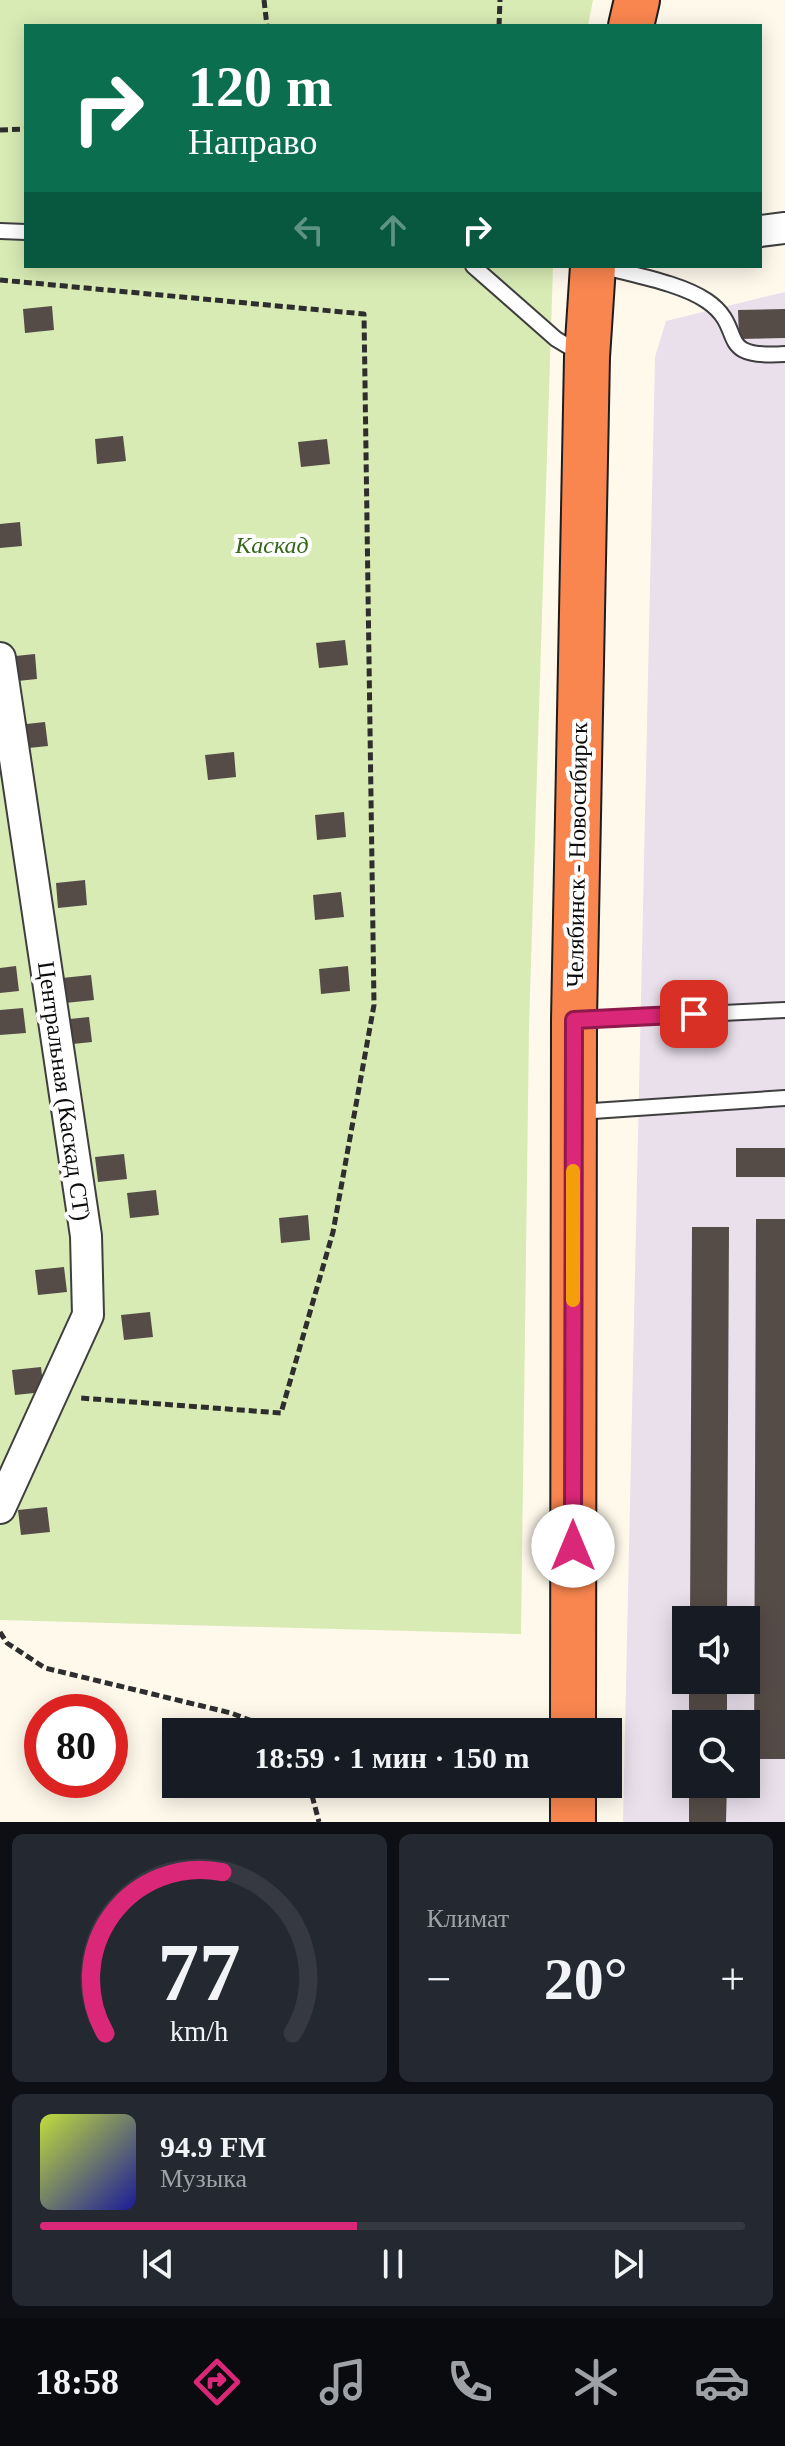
<!DOCTYPE html>
<html lang="ru">
<meta charset="utf-8">
<style>
body{margin:0;font-family:"Times New Roman",serif;background:#242831;color:#f1f3f6;height:100vh;display:flex;flex-direction:column;font-size:30px;white-space:nowrap}
*{box-sizing:border-box;margin:0}
p{font-size:26px;color:#9ea1a6}
.icon{flex:none;width:44px;height:44px;fill:none;stroke:currentColor;stroke-width:2;stroke-linecap:round;stroke-linejoin:round}
.map{position:relative;height:1822px;overflow:hidden}
.drawer{display:flex;flex-direction:column;gap:12px;padding:12px;background:#0d0f14;flex:1}
.drawer>*{flex:none}
.top-card{position:absolute;left:24px;top:24px;width:738px;height:244px;border-radius:0px;box-shadow:0 4px 20px #0003;background:#0b6e4f;color:#fff;overflow:hidden}
.fabs{position:absolute;left:672px;top:1606px;display:grid;gap:16px}
.fabs a{display:grid;place-items:center;width:88px;height:88px;border-radius:0px;background:#171b24;box-shadow:0 4px 20px #0003;font-size:40px}
.speed{position:absolute;left:24px;top:1694px;display:flex;gap:16px;font-size:40px;font-weight:700;text-align:center}
.speed>*{display:grid;place-content:center;width:104px;height:104px;border-radius:50%;background:#171b24;box-shadow:0 4px 20px #0003;line-height:1}
.speed .limit{border:12px solid #d22;background:#fff;color:#111}
.pin{position:absolute;display:grid;place-items:center;width:68px;height:68px;color:#fff;margin:-34px;border-radius:16px;box-shadow:0 4px 12px #0006}
.me{position:absolute;width:88px;margin:-44px;rotate:0deg;stroke-linejoin:round;filter:drop-shadow(0 0 6px #0008)}
.turn{display:flex;align-items:center;gap:28px;height:168px;padding:0 32px;font-size:36px}
.turn .icon{width:104px;height:104px;stroke-width:2.5}
.turn b{display:block;font-size:56px;line-height:68px}
.lanes{display:flex;align-items:center;height:76px;padding:0 32px;background:#0003;justify-content:center;gap:40px;direction:ltr}
.lanes .off{opacity:.35}
.big{font-size:60px;font-weight:600;line-height:1.1}
.drawer .tile{flex:1;display:flex;flex-direction:column;justify-content:center;gap:12px;min-width:0;padding:0 28px;border-radius:12px;background:#242831}
.drawer .dial{align-items:center;gap:0}
.dial svg{height:208px;overflow:visible;fill:none;stroke:#363941;stroke-width:7;stroke-linecap:round;text-anchor:middle}
.dial text{fill:#f1f3f6;stroke:none}
.song{display:flex;align-items:center;gap:24px}
.cover{width:96px;height:96px;border-radius:12px;background:linear-gradient(135deg,hsl(70 70% 55%),hsl(240 70% 35%))}
.played{height:8px;border-radius:4px;background:linear-gradient(90deg,#db2777 45%,#363941 45%)}
.keys{display:flex;justify-content:space-around;direction:ltr}
.heat{display:flex;justify-content:space-between;align-items:center;font-size:44px;direction:ltr}
.drawer .tiles{flex:1;display:grid;gap:12px;grid-template-columns:1fr 1fr}
.tile:last-child{grid-column:span 2}
.trip{position:absolute;left:162px;top:1718px;width:460px;height:80px;border-radius:0px;background:#171b24;box-shadow:0 4px 20px #0003;font-weight:600;line-height:80px;text-align:center}
.dock{display:flex;height:128px;justify-content:space-around;align-items:center;background:#090b0e;color:#9ea1a6}
.dock .icon{width:56px;height:56px}
.dock .current{color:#db2777}
.dock b{font-size:36px;color:#f1f3f6}
.map>svg:first-child{display:block}
.industrial{fill:#e9e0ec;fill-rule:evenodd}
.green{fill:#d8ebb4}
.building{fill:#554c48}
.lines{fill:none;stroke-linecap:round;stroke-linejoin:round}
.lane-casing{stroke:#3f3f3f;stroke-width:18}
.street-casing{stroke:#3f3f3f;stroke-width:34}
.highway-casing{stroke:#1d1d1d;stroke-width:48}
.path{stroke:#2e2e2e;stroke-width:5;stroke-dasharray:8 4;stroke-linecap:butt}
.lane{stroke:#fff;stroke-width:14}
.street{stroke:#fff;stroke-width:30}
.highway{stroke:#fa864f;stroke-width:44}
.route-casing{stroke:#8e194d;stroke-width:20}
.route{stroke:#db2777;stroke-width:14}
.slow{stroke:#f59e0b;stroke-width:14}
.labels{text-anchor:middle;stroke-width:8;stroke-linejoin:round;paint-order:stroke}
.park-label{font-size:24px;font-style:italic;fill:#34661a;stroke:#fff}
.street-label{font-size:24px;fill:#0c0c0c;stroke:#fff}
</style>
<div class="map">
<svg width="785" height="1822" viewBox="0 0 785 1822">
<rect width="100%" height="100%" fill="#fff9ec"/>
<path class="industrial" d="M785 292V1822H623L655 357 666 321ZM686 1620H746V1680H686ZM686 1724H746V1784H686Z"/>
<path class="green" d="M0 0H593L588 26H26V266H553L529 1027 521 1634 0 1620Z"/>
<path class="building" d="M52 306 54 330 25 333 23 309Z
M785 309V338L739 339 738 310Z
M123 436 126 461 97 464 95 439Z
M327 439 330 464 301 467 298 442Z
M20 522 22 546 0 548V524Z
M345 640 348 665 319 668 316 643Z
M35 654 37 679 8 682 6 657Z
M45 722 48 746 19 749 17 725Z
M234 752 236 777 208 780 205 755Z
M344 812 346 837 317 840 315 815Z
M85 880 87 905 58 908 56 883Z
M341 892 344 917 315 920 313 895Z
M16 966 19 991 0 993V968Z
M348 966 350 991 321 994 319 969Z
M91 975 94 1000 65 1003 62 978Z
M23 1008 26 1033 0 1035V1010Z
M89 1017 92 1042 63 1045 60 1020Z
M736 1148H785V1177H736Z
M124 1154 127 1179 98 1182 95 1157Z
M156 1190 159 1215 130 1218 127 1193Z
M308 1215 310 1240 281 1243 279 1218Z
M756 1219H785V1759H754Z
M692 1227H729L727 1620H690Z
M64 1267 67 1292 38 1295 35 1270Z
M150 1312 153 1337 124 1340 121 1315Z
M41 1367 44 1392 15 1395 12 1370Z
M47 1507 50 1532 21 1535 18 1510Z
M689 1680H727V1724H689Z
M689 1784H727L726 1822H689Z"/>
<g class="lines">
<g class="lane-casing">
<path id="lane" d="M0 231 26 232
M473 266 556 339 581 354
M601 266C633 275 681 283 707 301 748 329 712 359 785 354
M578 1020 785 1010
M578 1112 785 1098"/>
</g>
<g class="street-casing">
<path id="street" d="M760 231 785 228
M0 658 86 1236 88 1315 0 1508"/>
</g>
<g class="highway-casing">
<path id="highway" d="M631 26 637 0
M573 1732 574 1020 587 357 593 266
M573 1822V1784"/>
</g>
<path class="path" d="M264 0 267 26
M499 26 500 0
M0 130 26 129
M0 280 364 314 374 1005 333 1232 281 1413 80 1398
M0 1632 7 1643 45 1668 231 1713 281 1732
M309 1784 319 1822"/>
<use href="#lane" class="lane"/>
<use href="#street" class="street"/>
<use href="#highway" class="highway"/>
</g>
<g class="lines">
<g class="route-casing">
<path id="route" d="M573 1546 574 1020 694 1014"/>
</g>
<use href="#route" class="route"/>
<path class="slow" d="M573 1171V1300"/>
</g>
<g class="labels">
<g class="park-label">
<text x="272" y="553">Каскад</text>
</g>
<g class="street-label">
<text transform="translate(577 855) rotate(-89)" y="8">Челябинск - Новосибирск</text>
<text transform="translate(64 1091) rotate(82)" y="8">Центральная (Каскад СТ)</text>
</g>
</g>
</svg>
<div class="fabs">
<a><svg class="icon" aria-label="sound" viewBox="0 0 24 24"><path d="M4 9h4l5-4v14l-5-4H4zM17 9q2 3 0 6"/></svg></a>
<a><svg class="icon" aria-label="search" viewBox="0 0 24 24"><circle cx="10" cy="10" r="6"/><path d="M15 15l6 6"/></svg></a>
</div>
<div class="speed"><div class="limit">80</div></div>
<div class="pin" style="left:694px;top:1014px;background:#d93025"><svg class="icon" aria-label="arrive" viewBox="0 0 24 24"><path d="M6 21V4h12l-3 4 3 4H6"/></svg></div>
<svg class="me" style="left:573px;top:1546px" viewBox="-20 -20 40 40"><circle r="19" fill="#fff"/><path d="M0-13L10 11 0 6-10 11z" fill="#db2777"/></svg>
<div class="trip">18:59 · 1 мин · 150 m</div>
<div class="top-card">
<div class="turn"><svg class="icon" aria-label="right" viewBox="0 0 24 24"><path d="M7 20v-9h11M14 6l5 5-5 5"/></svg><div><b>120 m</b>Направо</div></div>
<div class="lanes"><svg class="icon off" aria-label="left" viewBox="0 0 24 24"><path d="M17 20v-9H6M10 6l-5 5 5 5"/></svg><svg class="icon off" aria-label="ahead" viewBox="0 0 24 24"><path d="M12 20V5M6 11l6-6 6 6"/></svg><svg class="icon" aria-label="right" viewBox="0 0 24 24"><path d="M7 20v-9h11M14 6l5 5-5 5"/></svg></div>
</div>
</div>
<section class="drawer">
<div class="tiles">
<div class="tile dial"><svg viewBox="0 0 100 80">
<path d="M14 69A42 42 0 1 1 86 69"/>
<path d="M14 69A42 42 0 0 1 59 7" stroke="#db2777"/>
<text x="50" y="56" font-size="32" font-weight="700">77</text>
<text x="50" y="72" font-size="11">km/h</text>
</svg></div>
<div class="tile"><p>Климат</p>
<div class="heat"><a>−</a><b class="big">20°</b><a>+</a></div>
</div>
<div class="tile">
<div class="song"><i class="cover"></i><div><b>94.9 FM</b><p>Музыка</p></div></div>
<div class="played"></div>
<div class="keys"><svg class="icon" aria-label="previous" viewBox="0 0 24 24"><path d="M18 5L8 12l10 7zM5 5v14"/></svg><svg class="icon" aria-label="pause" viewBox="0 0 24 24"><path d="M8 5v14M16 5v14"/></svg><svg class="icon" aria-label="next" viewBox="0 0 24 24"><path d="M6 5l10 7-10 7zM19 5v14"/></svg></div>
</div>
</div>
</section>
<nav class="dock">
<b>18:58</b>
<svg class="icon current" aria-label="directions" viewBox="0 0 24 24"><path d="M12 3l9 9-9 9-9-9zM9 14v-3h6M13 9l2 2-2 2"/></svg>
<svg class="icon" aria-label="music" viewBox="0 0 24 24"><path d="M9 18V5l10-2v13"/><circle cx="6" cy="18" r="3"/><circle cx="16" cy="16" r="3"/></svg>
<svg class="icon" aria-label="phone" viewBox="0 0 24 24"><path d="M5 4h4l2 5-3 2q2 4 5 5l2-3 5 2v4C11 20 4 13 5 4z"/></svg>
<svg class="icon" aria-label="climate" viewBox="0 0 24 24"><path d="M12 3v18M4 7l16 10M4 17L20 7"/></svg>
<svg class="icon" aria-label="car" viewBox="0 0 24 24"><path d="M5 17H2v-5l4-1 3-4h7l3 4 3 1v5h-3M9 17h6M6 11h13"/><circle cx="7" cy="17" r="2"/><circle cx="17" cy="17" r="2"/></svg>
</nav>
